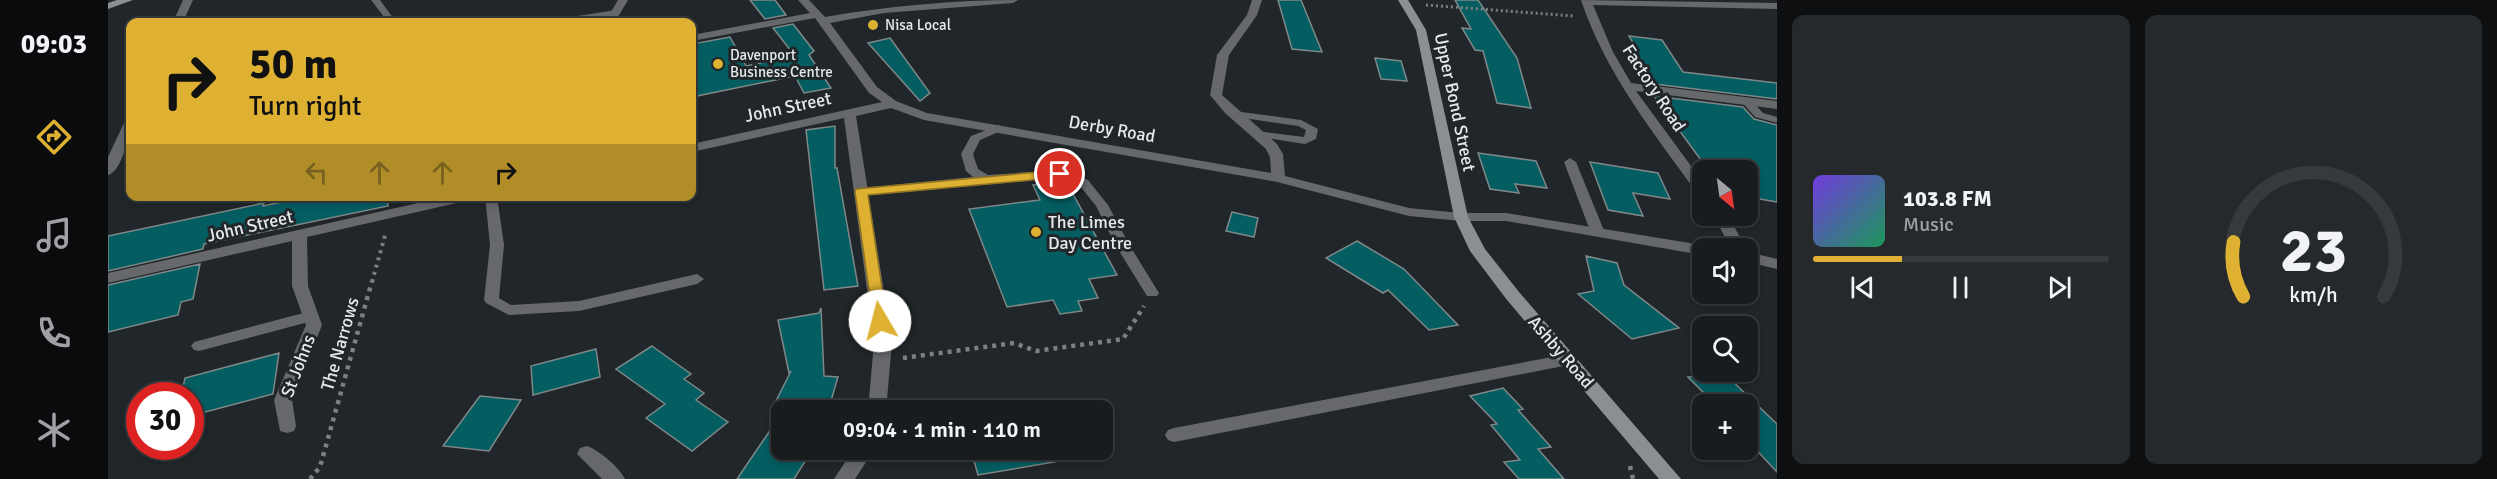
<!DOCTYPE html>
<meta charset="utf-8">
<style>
body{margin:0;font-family:Signika,sans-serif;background:#25292c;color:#f1f3f6;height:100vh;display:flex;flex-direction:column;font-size:22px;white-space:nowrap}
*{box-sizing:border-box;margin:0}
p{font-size:20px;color:#9fa1a4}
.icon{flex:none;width:33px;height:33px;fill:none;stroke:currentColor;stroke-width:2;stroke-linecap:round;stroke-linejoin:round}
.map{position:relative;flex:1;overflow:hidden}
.drawer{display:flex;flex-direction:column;gap:15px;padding:15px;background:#0d0f11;width:720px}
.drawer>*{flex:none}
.guide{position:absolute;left:18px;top:18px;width:570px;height:183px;border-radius:12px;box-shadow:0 3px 9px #0003,0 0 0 2px #363a3d;background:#deb133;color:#111;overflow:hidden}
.needle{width:39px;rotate:151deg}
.buttons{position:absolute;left:1584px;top:160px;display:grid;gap:12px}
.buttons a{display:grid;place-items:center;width:66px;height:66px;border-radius:12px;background:#181c1f;box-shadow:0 3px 9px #0003,0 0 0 2px #363a3d;font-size:30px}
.speed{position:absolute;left:18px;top:382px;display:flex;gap:12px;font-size:30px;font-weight:700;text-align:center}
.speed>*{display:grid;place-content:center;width:78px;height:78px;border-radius:50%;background:#181c1f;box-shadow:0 3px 9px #0003,0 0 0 2px #363a3d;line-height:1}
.speed .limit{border:9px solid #d22;background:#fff;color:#111}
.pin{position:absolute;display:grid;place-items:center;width:51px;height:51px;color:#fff;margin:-26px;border:3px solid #fff;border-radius:50%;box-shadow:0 2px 6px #0007}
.me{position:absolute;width:66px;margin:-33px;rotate:352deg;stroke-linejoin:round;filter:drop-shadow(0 0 4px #0008)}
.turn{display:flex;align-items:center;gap:21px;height:126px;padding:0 24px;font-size:27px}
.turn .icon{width:78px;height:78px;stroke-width:2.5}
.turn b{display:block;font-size:42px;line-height:51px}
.lanes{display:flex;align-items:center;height:57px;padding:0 24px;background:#0003;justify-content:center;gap:30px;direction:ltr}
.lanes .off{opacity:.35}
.drawer .widget{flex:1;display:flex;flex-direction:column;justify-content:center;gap:9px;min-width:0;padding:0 21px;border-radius:12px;background:#25292c}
.drawer .dial{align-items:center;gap:0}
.dial svg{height:156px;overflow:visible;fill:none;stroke:#363a3d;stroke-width:7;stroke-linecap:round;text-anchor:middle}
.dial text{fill:#f1f3f6;stroke:none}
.song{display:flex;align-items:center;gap:18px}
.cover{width:72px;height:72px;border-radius:9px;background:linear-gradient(135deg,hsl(260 70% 55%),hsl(150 70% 35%))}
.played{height:6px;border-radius:3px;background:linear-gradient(90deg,#deb133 30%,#363a3d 30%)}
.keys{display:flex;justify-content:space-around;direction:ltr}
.drawer .tiles{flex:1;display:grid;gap:15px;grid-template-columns:repeat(2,1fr)}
.trip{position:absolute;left:663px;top:400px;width:342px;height:60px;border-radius:12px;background:#181c1f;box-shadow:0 3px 9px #0003,0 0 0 2px #363a3d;font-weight:600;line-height:60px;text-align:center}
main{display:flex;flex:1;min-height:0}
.menu{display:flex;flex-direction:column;width:108px;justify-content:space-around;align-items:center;background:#0a0b0c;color:#9fa1a4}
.menu .icon{width:42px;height:42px}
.menu .current{color:#deb133}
.menu b{font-size:27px;color:#f1f3f6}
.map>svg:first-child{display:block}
.building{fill:#045d61;stroke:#7f8888;stroke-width:1.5}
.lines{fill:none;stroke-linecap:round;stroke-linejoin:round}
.path-far2{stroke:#7b8083;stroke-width:3;stroke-dasharray:2 3;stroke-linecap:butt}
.path-far1{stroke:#7b8083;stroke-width:4;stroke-dasharray:3 4.5;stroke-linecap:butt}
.path{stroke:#7b8083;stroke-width:4.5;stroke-dasharray:4 5;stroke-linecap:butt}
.service{fill:#66686b;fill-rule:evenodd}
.minor{fill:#66686b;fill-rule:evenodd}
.secondary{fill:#8b8e92;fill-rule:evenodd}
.route{fill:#deb133;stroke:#907321;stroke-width:1.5}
.poi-dot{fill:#deb133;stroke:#202629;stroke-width:2}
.labels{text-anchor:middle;stroke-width:6;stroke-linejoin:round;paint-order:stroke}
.far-poi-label{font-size:15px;fill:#e5e9eb;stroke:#202629;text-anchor:start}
.street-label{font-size:18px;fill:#e5e9eb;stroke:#202629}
.poi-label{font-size:18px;fill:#e5e9eb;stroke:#202629;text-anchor:start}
</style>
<main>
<nav class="menu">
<b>09:03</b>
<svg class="icon current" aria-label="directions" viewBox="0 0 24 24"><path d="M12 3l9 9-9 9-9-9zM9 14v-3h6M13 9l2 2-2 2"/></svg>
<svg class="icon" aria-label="music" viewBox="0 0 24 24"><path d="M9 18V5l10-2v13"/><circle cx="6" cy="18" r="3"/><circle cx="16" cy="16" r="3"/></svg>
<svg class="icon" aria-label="phone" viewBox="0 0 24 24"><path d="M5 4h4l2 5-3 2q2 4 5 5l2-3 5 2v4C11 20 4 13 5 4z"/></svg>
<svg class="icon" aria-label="climate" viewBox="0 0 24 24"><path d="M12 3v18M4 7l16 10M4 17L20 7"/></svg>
</nav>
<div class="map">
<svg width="1669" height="479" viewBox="0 0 1669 479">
<rect width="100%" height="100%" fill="#202629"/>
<path class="building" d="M642 0H667L678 15 657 19Z
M1170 0H1193L1214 52 1184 49Z
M1347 0H1370L1409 58 1423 108 1389 103 1375 51 1367 50 1354 28 1363 29Z
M685 24 706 51 701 55 723 88 696 93 687 76 584 97V44L622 37 638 66 687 56 665 28Z
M1521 36 1554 40 1575 72 1669 83V99L1538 83 1520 47 1528 48Z
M782 38 822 93 812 101 760 43Z
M1267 58 1293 61 1299 81 1273 79Z
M1546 96 1635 107 1646 119 1669 125V202L1652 199 1648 188 1640 186V166L1593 160Z
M727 126V168H729L750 286 716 290 698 130Z
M1370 153 1428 161 1439 188 1407 184 1411 193 1382 189Z
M1482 162 1550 173 1562 199 1525 193 1535 216 1500 210Z
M954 182 959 183 1009 275 981 279 990 298 970 301 974 311 952 314 945 300 899 307 861 209 932 200 925 185Z
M202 196H279L280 206 96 244 95 249 0 271V236L156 203 155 206Z
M1124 212 1150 218 1146 237 1118 231Z
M1249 241 1296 269 1350 325 1321 330 1280 290 1275 293 1218 258Z
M1478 256 1509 263 1516 285 1571 328 1524 339 1470 294 1486 291Z
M92 264 85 299 73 302 70 315 0 332V285Z
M713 308 716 376 730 377 720 411H663L683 371 681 373 670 320 711 313Z
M544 346 583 374 576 379 596 393 588 400 620 422 584 451 538 418 557 404 508 369Z
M488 349 492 377 425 395 423 366Z
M171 353 165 394 82 416V396H73L77 378Z
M1617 374 1669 424V472L1640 441V405H1608L1580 377Z
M1395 388 1415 409 1410 410 1443 447 1430 449 1456 479H1411L1396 462 1412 460 1383 425 1389 424 1362 396Z
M372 396 413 400 381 451 335 446Z
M674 413V450H685L701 455 686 479H629Z
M863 450H951L952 461 870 475Z"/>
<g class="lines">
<path class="path-far2" d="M1318 5 1466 16"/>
<path class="path-far1" d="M264 282 278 232"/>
<path class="path" d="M795 358 906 343 928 351 1015 339 1036 306
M1522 466 1525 479
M202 479 212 467 264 281"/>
<path class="service" d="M263 0H272L288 22H280Z
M508 10 511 11V15L465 22H445L450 19Z
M1638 98 1642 99 1655 113 1669 117V123L1647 117 1633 101Z
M1126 111 1193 120 1210 129 1208 139 1197 144 1145 136 1143 134 1149 131 1196 137 1198 130 1190 126 1122 116 1120 114Z
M891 125 897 128 895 130 872 140 865 154 870 169 880 175 952 170 980 180 1000 205 1022 246 1051 293 1049 296H1039L1008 246 988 206 972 186 951 178 753 196 747 192 753 188 865 177 858 171 853 154 863 136Z
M1462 158 1468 162 1497 233 1495 236H1485L1483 233 1456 162Z
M377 196H389L396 245 391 298 403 305 471 301 589 274 596 279 589 284 471 311 401 315 378 303 376 300 382 245Z
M203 311 208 312 210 316 208 320 91 351 86 350 83 346 86 342Z
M1460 354 1466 356 1468 360 1466 364 1066 442 1060 440 1057 435 1060 430 1066 428Z"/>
<path class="minor" d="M75 0H85L75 22H65Z
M510 0H520L507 22H497Z
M690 0H701L717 17C781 6 845 0 910 0L905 3 776 13 722 23 769 87 788 101 819 113 1163 173 1162 157 1158 149 1117 113 1102 95 1109 55 1139 15 1144 0H1154L1149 15 1121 55 1114 95 1169 144 1175 154 1177 176 1301 208 1353 213H1398L1594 245 1601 249H1594V255L1398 221H1353L1301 216 1169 182 816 120 783 108 748 116 784 342 778 411H760L766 342 736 118 584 152V144L774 102 761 93 707 18 584 41V35L702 13Z
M1473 0 1669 3V9L1485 5 1505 52 1523 83 1669 101V109L1528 91 1594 181V194L1589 193C1544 131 1497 72 1473 0Z
M22 119C23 132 14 172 0 175V157L16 123Z
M341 196H369L362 200 199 237 200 286 214 325 184 400 188 426 186 431 179 433 172 431 166 400 198 325 184 286V241L0 283V273Z
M1606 216H1620L1639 249H1623Z
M1640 252 1669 259V269L1640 262Z
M479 446C492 451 511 467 517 479H494L469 454 472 448Z
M745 450H766L747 479H726Z"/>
<path class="secondary" d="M9 0H25L0 9V3Z
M1290 0H1300L1318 30 1360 217 1377 249 1411 292 1573 479H1551L1399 300 1362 251 1346 217 1308 30Z"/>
</g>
<path class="route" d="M952 170 957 171 959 174 957 177 760 195 779 321 772 326 766 325 747 192 748 189Z"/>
<g class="poi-dot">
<circle cx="765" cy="25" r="6"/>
<circle cx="610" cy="64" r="6"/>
<circle cx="928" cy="232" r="6"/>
</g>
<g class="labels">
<g class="far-poi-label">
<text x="777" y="30">Nisa Local</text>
<text x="622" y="60">Davenport<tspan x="622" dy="17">Business Centre</tspan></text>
</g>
<g class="street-label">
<text transform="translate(1546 88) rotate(57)" y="6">Factory Road</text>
<text transform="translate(1347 102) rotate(78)" y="6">Upper Bond Street</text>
<text transform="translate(680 107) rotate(-12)" y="6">John Street</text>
<text transform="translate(1004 129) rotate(10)" y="6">Derby Road</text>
<text transform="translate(142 226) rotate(-13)" y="6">John Street</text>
<text transform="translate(232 344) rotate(-74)" y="6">The Narrows</text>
<text transform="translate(1453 352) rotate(49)" y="6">Ashby Road</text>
<text transform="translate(190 366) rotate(-69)" y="6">St Johns</text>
</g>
<g class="poi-label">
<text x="940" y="228">The Limes<tspan x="940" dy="21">Day Centre</tspan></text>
</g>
</g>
</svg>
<div class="buttons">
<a><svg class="needle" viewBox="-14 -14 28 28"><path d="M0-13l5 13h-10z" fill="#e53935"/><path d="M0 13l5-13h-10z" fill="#9fa1a4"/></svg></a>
<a><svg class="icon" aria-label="sound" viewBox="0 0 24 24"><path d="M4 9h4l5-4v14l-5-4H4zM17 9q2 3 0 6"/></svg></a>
<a><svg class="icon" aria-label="search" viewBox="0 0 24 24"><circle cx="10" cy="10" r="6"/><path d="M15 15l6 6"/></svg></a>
<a>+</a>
</div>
<div class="speed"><div class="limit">30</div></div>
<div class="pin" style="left:952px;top:174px;background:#d93025"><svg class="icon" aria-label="arrive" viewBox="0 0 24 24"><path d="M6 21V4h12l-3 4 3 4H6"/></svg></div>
<svg class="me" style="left:772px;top:321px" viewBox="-20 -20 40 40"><circle r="19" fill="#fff"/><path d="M0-13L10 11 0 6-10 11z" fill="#deb133"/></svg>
<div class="trip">09:04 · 1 min · 110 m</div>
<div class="guide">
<div class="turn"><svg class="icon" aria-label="right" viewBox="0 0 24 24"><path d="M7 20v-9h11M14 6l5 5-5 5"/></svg><div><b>50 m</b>Turn right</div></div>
<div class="lanes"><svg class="icon off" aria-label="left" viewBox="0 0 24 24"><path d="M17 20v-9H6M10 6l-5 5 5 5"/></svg><svg class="icon off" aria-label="ahead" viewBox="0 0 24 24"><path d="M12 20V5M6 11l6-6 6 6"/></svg><svg class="icon off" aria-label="ahead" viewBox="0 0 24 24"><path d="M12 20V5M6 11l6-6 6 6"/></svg><svg class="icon" aria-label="right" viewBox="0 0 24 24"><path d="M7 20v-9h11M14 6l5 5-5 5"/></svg></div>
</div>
</div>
<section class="drawer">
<div class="tiles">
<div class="widget">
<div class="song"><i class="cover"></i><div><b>103.8 FM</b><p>Music</p></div></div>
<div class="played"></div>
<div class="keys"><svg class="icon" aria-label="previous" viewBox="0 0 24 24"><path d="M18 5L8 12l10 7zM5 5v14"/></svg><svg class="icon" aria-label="pause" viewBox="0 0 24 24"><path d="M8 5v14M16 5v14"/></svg><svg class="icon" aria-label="next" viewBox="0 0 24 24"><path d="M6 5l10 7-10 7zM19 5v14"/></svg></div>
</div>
<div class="widget dial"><svg viewBox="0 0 100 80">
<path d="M14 69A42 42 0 1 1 86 69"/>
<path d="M14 69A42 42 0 0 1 9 41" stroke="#deb133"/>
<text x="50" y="56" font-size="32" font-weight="700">23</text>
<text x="50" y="72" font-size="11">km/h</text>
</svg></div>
</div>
</section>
</main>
